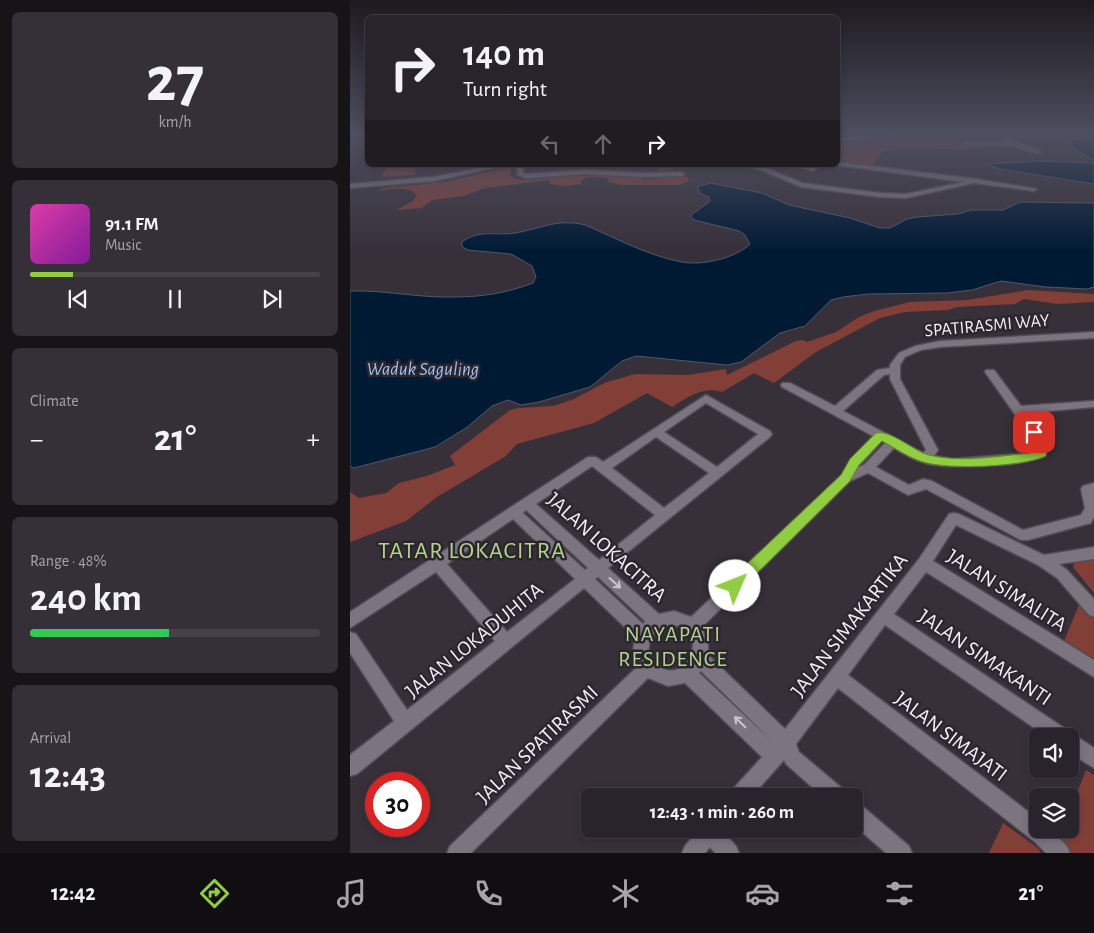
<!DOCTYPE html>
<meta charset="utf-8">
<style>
body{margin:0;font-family:"Alegreya Sans",sans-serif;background:#353037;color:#f1f3f6;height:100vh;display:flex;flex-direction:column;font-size:19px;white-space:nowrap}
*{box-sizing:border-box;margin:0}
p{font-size:16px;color:#a5a4a9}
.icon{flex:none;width:28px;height:28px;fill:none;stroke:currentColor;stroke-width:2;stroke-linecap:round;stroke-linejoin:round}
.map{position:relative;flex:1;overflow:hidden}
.panel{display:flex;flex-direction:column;gap:12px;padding:12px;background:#171418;width:350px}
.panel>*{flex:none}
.guide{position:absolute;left:15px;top:15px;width:475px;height:152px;border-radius:8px;box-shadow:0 2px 8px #0003,0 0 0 1px #454147;background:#29242b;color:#f1f3f6;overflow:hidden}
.tools{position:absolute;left:679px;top:728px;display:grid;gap:10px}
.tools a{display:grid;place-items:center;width:50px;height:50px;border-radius:8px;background:#29242b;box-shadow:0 2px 8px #0003,0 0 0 1px #454147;font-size:25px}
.speed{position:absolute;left:15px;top:772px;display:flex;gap:10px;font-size:25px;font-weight:700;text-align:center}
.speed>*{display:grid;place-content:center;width:65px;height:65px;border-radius:50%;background:#29242b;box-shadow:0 2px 8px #0003,0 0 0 1px #454147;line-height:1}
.speed .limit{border:8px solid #d22;background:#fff;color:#111}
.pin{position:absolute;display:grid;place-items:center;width:42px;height:42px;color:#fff;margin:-21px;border-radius:10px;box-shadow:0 2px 8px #0006}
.me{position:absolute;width:55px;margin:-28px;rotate:46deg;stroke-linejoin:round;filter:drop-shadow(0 0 4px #0008)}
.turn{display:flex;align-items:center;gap:18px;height:105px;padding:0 15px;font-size:22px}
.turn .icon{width:65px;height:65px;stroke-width:2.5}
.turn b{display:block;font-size:35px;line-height:42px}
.lanes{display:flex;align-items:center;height:48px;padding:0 15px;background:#0003;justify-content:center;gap:25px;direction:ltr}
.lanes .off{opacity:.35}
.big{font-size:38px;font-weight:700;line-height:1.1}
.panel .card{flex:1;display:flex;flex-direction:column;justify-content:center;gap:8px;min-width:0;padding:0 18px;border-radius:8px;background:#353037}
.panel .dial{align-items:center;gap:0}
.dial b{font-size:65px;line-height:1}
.song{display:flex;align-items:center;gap:15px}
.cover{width:60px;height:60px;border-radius:8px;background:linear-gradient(135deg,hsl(320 70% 55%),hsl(290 70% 35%))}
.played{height:5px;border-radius:2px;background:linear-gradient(90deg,#90cd40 15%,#454147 15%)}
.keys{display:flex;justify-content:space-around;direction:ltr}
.heat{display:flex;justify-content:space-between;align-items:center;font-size:28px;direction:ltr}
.charge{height:8px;border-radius:4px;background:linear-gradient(90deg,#34c759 48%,#454147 0)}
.trip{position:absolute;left:231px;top:788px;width:282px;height:50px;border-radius:8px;background:#29242b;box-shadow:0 2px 8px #0003,0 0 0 1px #454147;font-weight:700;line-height:50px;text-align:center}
.menu{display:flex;height:80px;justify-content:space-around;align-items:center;background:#100e11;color:#a5a4a9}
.menu .icon{width:35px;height:35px}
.menu .current{color:#90cd40}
.menu b{font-size:22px;color:#f1f3f6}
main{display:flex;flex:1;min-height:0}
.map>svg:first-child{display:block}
.green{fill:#823f38}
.water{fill:#011a34;stroke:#4a5a6e}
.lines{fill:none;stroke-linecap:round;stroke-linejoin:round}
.minor-casing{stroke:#524c53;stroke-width:3}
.minor{fill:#7c747e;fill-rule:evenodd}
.wall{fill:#504649}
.shaded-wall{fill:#41393c}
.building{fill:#5d5155;stroke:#41393c}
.oneway{stroke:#cac5cb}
.route{fill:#90cd40;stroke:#5e852a}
.labels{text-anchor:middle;stroke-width:5;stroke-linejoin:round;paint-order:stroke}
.street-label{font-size:18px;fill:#f4f0f5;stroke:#2d262f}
.water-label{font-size:19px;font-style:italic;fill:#9ac3f1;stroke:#2d262f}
.near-street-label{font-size:21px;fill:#f4f0f5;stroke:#2d262f}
.near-neighbourhood-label{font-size:22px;letter-spacing:1px;fill:#b1d48e;stroke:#2d262f}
.near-quarter-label{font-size:24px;letter-spacing:1px;fill:#b1d48e;stroke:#2d262f}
</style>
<main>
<section class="panel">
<div class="card dial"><b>27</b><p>km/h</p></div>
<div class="card">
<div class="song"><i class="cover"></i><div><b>91.1 FM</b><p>Music</p></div></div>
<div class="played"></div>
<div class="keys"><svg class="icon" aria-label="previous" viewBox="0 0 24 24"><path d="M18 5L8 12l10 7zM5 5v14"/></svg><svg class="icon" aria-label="pause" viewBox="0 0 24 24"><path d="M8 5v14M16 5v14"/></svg><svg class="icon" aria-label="next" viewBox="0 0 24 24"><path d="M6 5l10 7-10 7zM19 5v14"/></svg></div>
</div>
<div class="card"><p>Climate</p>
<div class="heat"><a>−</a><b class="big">21°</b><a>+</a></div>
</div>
<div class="card"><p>Range · 48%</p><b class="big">240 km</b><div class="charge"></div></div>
<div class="card"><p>Arrival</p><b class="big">12:43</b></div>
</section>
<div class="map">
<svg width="744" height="853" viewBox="0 0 744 853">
<rect width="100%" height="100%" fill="#373039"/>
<path class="green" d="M596 133H638L650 139 608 141 620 150 564 148 533 151 521 166 488 163V147L493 142Z
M37 165H68L64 175 31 177Z
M154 168H162L160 175C168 183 183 179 194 178 227 174 259 176 292 178L294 180 332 176 337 177 339 181 330 185H270L259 182 257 178 238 177 232 180 231 184 215 186 199 184 200 180 135 188 114 196 82 200 72 208 46 210 63 201 67 195C57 185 40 190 27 191L34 188 95 182Z
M678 290 744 294V302L707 304 674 299 665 304 607 307 598 310 555 312 530 318 466 352 424 383 404 373 372 392C353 386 338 397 322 407L297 393 244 423 167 444 156 456 87 497 56 521 0 542V492L9 498 36 493 49 483 77 476 105 465 100 456 160 410 169 408 203 406 224 399 254 383 285 374 338 375 376 369 377 375 446 341 453 340 457 342 486 332 509 317 524 311 560 302 617 300Z
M744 560V593L723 567 724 563Z
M731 600 744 619V660L714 641Z
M736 770 744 775V853H720L710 837 713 829H720V811Z
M653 823 688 848 691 853H639Z"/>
<path class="water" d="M727 139 744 141V160L726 150 719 142 720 140Z
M691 161 744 163V184L650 169 635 164Z
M360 183 412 193 439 205 500 218 530 228H540L557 219 567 217 608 214 621 210H653L670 202 744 203V287L737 289 696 287 651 281 622 290 597 293 518 294 493 297 481 300 455 326 430 333 391 362 377 365 286 356 272 361 240 387 189 402 171 405 158 400 142 406 116 428 85 447 4 468 0 466V291C35 290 69 298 104 297 132 297 157 293 183 283L186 277 182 266 161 254 118 250 112 247V242C129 229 145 236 165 233 190 229 208 218 235 225 266 238 298 256 332 262 352 266 386 258 400 244L395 235 389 231 344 220 340 216 360 201 359 197 351 194 347 187Z"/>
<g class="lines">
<g class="minor-casing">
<path id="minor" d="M562 133H585L488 141V138Z
M641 133C646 133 685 148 691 152L688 154 663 146 614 145 611 143 614 141 657 142Z
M488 162 626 179 687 189 684 191 624 183 556 198 530 197 451 187 414 171 393 165H403L418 169 452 183 530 193 556 194 614 182 486 165Z
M145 165H157L84 181 0 188V184L84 177Z
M166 165H172L173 173 176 174 236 170 294 173 332 172 335 174 332 176 294 177 236 174 176 178 168 175Z
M443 165H453L466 169 463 171Z
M744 332V338L590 347 571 350 555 357 550 365V379L588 450 584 456 603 459 680 453 685 451 686 444 635 372 636 370H644L671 406 744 401V407L676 413 698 444 695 456C674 466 595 470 572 462 562 459 553 453 544 448L526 467 559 485 573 479 582 481 673 530 731 515 735 508 731 489 733 486 744 483V516L741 523 678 540H671L576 489 558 495 518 473 500 481 352 627 358 642V655L435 729 569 559 599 514 604 513 609 514 694 555 744 547V559L709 564 717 570 744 599V617L739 615 707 578 688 565 606 525 583 561 744 660V677L576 572 544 614 717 730 719 733 726 736 744 748V768L720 753V736H696L535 625 498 675 688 819V829H700L717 846 720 853H696L685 842 488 688 446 744 449 752 493 789 495 796H472L436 764 434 760 402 796H381L383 789 412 757 335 683 318 686 298 678 121 853H97L100 846 288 666 283 651 285 637 234 588 7 774 0 776V755L44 721 0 653V632L6 634 57 710 145 641 86 572 0 628V612L238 457H246L253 462 356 395 420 431 422 434 420 437 258 568 309 614 324 611 341 617 492 475 501 459 523 436 432 387 431 385 432 383H440L485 406 527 370 540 368V365L549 353 565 346 590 341ZM540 374V379L576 450 573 453 493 411 534 375ZM356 403 408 434 367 467 314 432ZM306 437 359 473 314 508 262 468ZM532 441 535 443 514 465 508 467ZM242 466 305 515 249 560 186 504ZM176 510 238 568 235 570 173 513ZM163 519 225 579 157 632 97 564ZM248 577 295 621 293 624 245 579ZM321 625C366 628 332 695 304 661 291 646 305 626 321 625ZM351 671 422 741 349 673Z
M505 803 512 806 559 846 562 853H536L505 826Z
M349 829H372L371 830 386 846 389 853H365L360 847 355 853H332L335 846Z"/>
</g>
<use href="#minor" class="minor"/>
</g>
<path class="wall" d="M308 165H326L323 170 309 171Z"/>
<path class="shaded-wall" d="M18 135V147L7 148 3 136Z
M322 165H326L323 170Z"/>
<path class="building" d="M5 133H18V135L3 136Z"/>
<defs><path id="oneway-shaft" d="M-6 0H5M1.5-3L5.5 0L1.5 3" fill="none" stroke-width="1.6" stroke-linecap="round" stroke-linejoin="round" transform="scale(1.25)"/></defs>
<g class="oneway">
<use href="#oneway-shaft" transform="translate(265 583) rotate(42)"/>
<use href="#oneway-shaft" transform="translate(390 722) rotate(-136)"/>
</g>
<linearGradient id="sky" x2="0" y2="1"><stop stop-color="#1e1a1f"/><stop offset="0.53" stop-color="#4d4e5f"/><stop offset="1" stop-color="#4d4e5f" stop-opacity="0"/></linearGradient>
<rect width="744" height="252" fill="url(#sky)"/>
<path class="route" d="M684 428 688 429 698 444 696 456C673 467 598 470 573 462 559 458 545 448 532 441L509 465 500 481 390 590 385 592 379 590 377 586 379 581 491 475 500 459 526 433C540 429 565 452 579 455 612 463 648 456 680 453L686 451V444L679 432Z"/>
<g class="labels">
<g class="street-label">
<text transform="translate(637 325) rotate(-5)" y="6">SPATIRASMI WAY</text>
</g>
<g class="water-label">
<text x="73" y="375">Waduk Saguling</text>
</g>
<g class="near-street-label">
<text transform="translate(257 547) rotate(42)" y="7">JALAN LOKACITRA</text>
<text transform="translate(657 590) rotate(32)" y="7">JALAN SIMALITA</text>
<text transform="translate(499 625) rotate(-52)" y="7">JALAN SIMAKARTIKA</text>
<text transform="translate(124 640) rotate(-39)" y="7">JALAN LOKADUHITA</text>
<text transform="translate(635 657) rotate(34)" y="7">JALAN SIMAKANTI</text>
<text transform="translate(601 736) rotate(37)" y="7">JALAN SIMAJATI</text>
<text transform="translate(187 744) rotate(-44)" y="7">JALAN SPATIRASMI</text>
</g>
<g class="near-neighbourhood-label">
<text x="323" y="641">NAYAPATI<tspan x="323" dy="25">RESIDENCE</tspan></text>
</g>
<g class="near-quarter-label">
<text x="122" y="558">TATAR LOKACITRA</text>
</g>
</g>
</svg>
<div class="tools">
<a><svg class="icon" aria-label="sound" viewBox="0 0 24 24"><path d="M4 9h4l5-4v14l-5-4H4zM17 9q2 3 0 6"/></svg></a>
<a><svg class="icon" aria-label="layers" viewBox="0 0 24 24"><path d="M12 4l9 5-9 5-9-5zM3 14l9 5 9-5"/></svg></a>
</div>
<div class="speed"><div class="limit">30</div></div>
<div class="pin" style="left:684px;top:432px;background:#d93025"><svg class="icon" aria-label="arrive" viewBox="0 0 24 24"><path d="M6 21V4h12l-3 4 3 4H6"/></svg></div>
<svg class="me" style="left:385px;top:586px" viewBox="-20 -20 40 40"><circle r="19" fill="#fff"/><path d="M0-13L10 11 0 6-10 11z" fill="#90cd40"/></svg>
<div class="trip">12:43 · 1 min · 260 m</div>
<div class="guide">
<div class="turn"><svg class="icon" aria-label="right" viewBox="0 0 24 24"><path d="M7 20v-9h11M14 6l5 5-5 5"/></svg><div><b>140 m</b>Turn right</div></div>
<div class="lanes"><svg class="icon off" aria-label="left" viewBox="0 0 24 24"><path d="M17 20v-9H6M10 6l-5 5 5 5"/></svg><svg class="icon off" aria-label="ahead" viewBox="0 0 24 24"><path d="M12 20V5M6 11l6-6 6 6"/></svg><svg class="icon" aria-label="right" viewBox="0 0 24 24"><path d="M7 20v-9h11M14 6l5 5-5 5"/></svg></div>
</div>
</div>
</main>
<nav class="menu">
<b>12:42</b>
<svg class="icon current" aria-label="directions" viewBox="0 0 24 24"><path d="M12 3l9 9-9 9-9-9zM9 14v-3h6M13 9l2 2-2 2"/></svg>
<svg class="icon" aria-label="music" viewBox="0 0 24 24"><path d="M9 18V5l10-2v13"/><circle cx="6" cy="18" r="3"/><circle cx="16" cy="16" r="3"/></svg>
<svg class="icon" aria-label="phone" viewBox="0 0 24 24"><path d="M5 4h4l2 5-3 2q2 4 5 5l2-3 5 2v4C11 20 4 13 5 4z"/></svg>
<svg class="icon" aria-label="climate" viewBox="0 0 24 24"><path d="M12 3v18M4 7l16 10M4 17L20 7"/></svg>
<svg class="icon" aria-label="car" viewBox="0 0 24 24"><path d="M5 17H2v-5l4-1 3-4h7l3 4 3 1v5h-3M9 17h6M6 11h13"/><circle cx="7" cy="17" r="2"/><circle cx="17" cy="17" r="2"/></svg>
<svg class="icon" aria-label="filters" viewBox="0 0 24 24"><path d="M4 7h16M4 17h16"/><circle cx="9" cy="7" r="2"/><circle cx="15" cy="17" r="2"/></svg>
<b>21°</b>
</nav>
